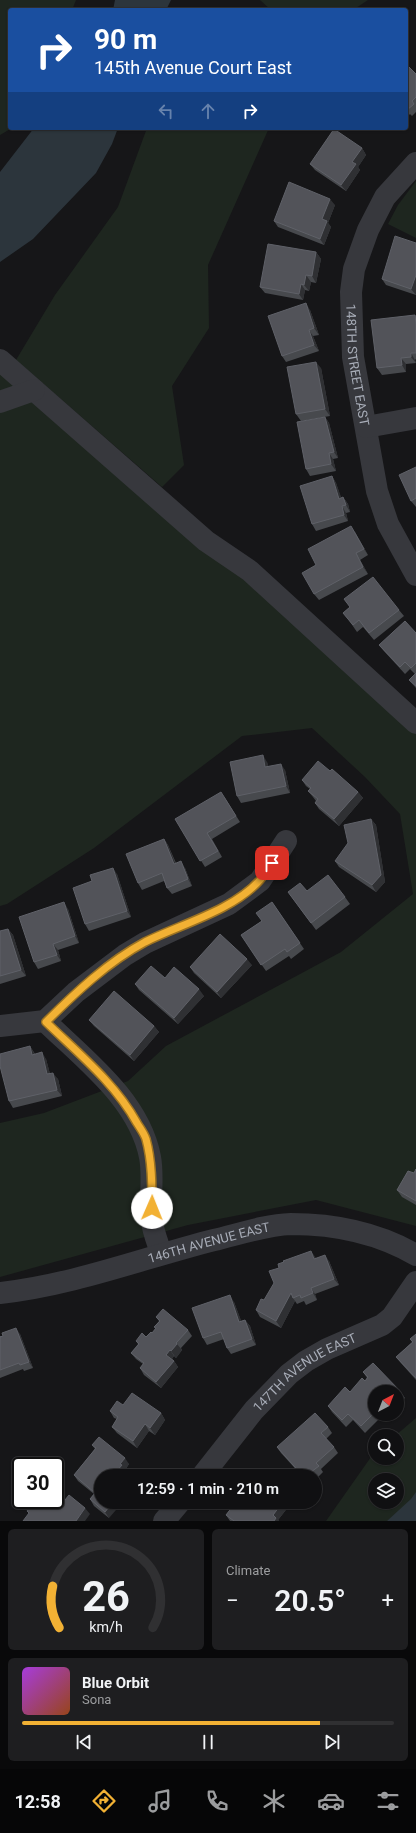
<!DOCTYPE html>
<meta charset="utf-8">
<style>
body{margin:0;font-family:Roboto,sans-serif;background:#1e1e20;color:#f1f3f6;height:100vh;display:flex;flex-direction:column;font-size:15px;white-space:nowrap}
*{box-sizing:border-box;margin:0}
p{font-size:13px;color:#9c9d9f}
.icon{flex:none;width:22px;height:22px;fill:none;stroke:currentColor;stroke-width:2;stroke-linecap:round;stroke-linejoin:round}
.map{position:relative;height:1521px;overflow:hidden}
.panel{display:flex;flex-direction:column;gap:8px;padding:8px;background:#09090a;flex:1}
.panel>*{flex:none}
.banner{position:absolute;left:8px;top:8px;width:400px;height:122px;border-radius:4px;box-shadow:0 1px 3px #0004,0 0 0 1px #303032;background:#1a4fa0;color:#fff;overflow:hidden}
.needle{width:26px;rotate:42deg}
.buttons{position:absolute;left:368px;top:1385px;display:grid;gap:8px}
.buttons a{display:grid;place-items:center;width:36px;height:36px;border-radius:50%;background:#101012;box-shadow:0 1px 3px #0004,0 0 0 1px #303032;font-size:20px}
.speed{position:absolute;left:12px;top:1457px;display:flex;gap:8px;font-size:20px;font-weight:700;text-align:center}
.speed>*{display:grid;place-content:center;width:52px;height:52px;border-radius:50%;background:#101012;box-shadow:0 1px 3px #0004,0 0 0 1px #303032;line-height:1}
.speed .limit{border:2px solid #111;border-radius:6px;background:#fff;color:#111}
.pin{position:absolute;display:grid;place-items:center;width:34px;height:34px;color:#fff;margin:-17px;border-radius:8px;box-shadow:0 2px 6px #0006}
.me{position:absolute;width:44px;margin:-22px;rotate:1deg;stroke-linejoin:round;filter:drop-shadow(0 0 3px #0008)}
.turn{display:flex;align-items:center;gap:14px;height:84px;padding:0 20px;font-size:18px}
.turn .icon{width:52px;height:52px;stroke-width:2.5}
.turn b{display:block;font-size:28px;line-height:34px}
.lanes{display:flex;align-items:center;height:38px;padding:0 20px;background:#0003;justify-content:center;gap:20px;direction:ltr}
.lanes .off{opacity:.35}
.big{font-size:30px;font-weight:600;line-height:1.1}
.panel .card{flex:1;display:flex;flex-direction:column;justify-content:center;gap:6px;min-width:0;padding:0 14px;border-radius:6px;background:#1e1e20}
.panel .dial{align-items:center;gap:0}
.dial svg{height:104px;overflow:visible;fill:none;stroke:#303032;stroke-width:7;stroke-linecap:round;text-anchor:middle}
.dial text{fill:#f1f3f6;stroke:none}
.song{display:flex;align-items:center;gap:12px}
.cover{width:48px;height:48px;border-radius:6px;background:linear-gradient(135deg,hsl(280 70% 55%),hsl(20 70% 35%))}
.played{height:4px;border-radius:2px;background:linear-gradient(90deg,#f2b134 80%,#303032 80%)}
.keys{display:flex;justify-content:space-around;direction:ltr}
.heat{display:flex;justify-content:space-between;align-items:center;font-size:22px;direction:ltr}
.panel .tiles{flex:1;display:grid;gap:8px;grid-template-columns:1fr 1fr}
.card:last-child{grid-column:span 2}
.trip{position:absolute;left:94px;top:1469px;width:228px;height:40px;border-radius:20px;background:#101012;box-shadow:0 1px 3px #0004,0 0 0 1px #303032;font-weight:600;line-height:40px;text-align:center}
.tabs{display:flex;height:64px;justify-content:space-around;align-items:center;background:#060607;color:#9c9d9f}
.tabs .icon{width:28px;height:28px}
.tabs .active{color:#f2b134}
.tabs b{font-size:18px;color:#f1f3f6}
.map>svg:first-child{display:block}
.green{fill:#1e261f;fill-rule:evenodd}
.water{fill:#2c353c}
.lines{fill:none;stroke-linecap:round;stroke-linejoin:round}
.minor{stroke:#37383d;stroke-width:22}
.wall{fill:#47494d}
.shaded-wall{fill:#2f3033}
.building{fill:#525359;stroke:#5f6168}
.route-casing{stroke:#9d7322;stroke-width:10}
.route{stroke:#f2b134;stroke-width:7}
.labels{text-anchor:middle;stroke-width:4;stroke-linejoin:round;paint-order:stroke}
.street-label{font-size:13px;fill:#a8adb8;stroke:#111113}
</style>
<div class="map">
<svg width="416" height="1521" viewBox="0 0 416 1521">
<rect width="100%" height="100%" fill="#161618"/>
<path class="green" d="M0 0H76L72 10H10V128H12L0 135Z
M260 0H368L353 10H271Z
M147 128H269L208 265 209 328 172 386 184 465 162 487 16 360 55 295 118 207Z
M416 181V238L388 224 398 205Z
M0 367 246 575 416 731V1226L316 1200 188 1225 0 1277V1123L44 1113 128 1081 166 1046 341 952 413 894 400 814 365 777 312 728 242 736 94 848 7 904 0 906Z
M416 1418V1521H326L371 1457 375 1453V1458H397V1436H395ZM375 1480H397V1502H375Z"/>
<path class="water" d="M115 0H171L166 10H113Z
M34 128H118L112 144 96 173 33 239 0 262V172Z
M416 1492V1521H387L411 1499Z"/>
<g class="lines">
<g class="minor">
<path id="s1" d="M416 163 385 197 368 230 354 269 351 292 353 357 377 491 388 524 416 575"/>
<path d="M0 360 206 541 250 571 416 723"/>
<path d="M0 402 34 390"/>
<path d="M366 427 416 418"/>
<path d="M45 1021C85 1060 139 1100 150 1157 154 1178 149 1200 152 1221 153 1232 158 1243 161 1253"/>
<path d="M0 1026 45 1021 76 992 125 955 145 943 229 904 260 881 286 841"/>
<path id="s2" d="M0 1293C73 1285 143 1258 214 1240 239 1234 265 1225 291 1224 335 1224 378 1233 416 1255"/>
<path id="s3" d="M202 1476 254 1410 289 1374 306 1361 327 1349 382 1325 392 1317 416 1282"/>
<path d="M164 1521 180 1502"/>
</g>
</g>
<path class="wall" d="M406 64 416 74V112L412 116 410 114 406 118Z
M362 148 366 155 358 167 360 170 346 191 315 170 310 164Z
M335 205 328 223 331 227 324 245 278 227 274 221Z
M416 243V295L386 285 382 279Z
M316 252 321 259 316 283 311 282 309 291 305 290 303 300 265 293 260 287Z
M310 310 319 335 313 336 319 351 286 362 282 356Z
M415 315 416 316V359L415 360 416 363 406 364V372L382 375 377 368Z
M321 368 330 416 301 421 296 414Z
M325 417 329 423 338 458 333 459 336 471 310 476 306 469Z
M416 467V507L411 501Z
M332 476 336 483 341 498 343 497 348 504 350 512 346 513 348 521 316 531 312 524Z
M355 532 368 555 360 560 368 574 319 600 314 594 316 565Z
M344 599 399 610 404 616 374 640 363 627 357 632 348 619 343 613 350 607Z
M416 633V688L409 680 415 674 410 669 405 674 384 651 379 645Z
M267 762 268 766 285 770 290 793 241 803 237 796Z
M330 771 358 792 363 798 339 826 319 809 315 803 316 801 313 797 308 791 310 789 306 786 302 780Z
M225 798 240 822 212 839 222 857 205 867 175 819Z
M371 819 376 825 385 882 376 892 339 867 335 861Z
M164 839 168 845 176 863 185 868 192 886 172 894 167 888 164 881 142 890 138 883Z
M117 874 131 917 89 931 85 924Z
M288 892 345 897 350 904 316 930Z
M272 902 304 949 291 959 289 956 266 971 241 935 262 921Z
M68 909 79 943 58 950 61 961 38 969 34 962Z
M8 929 13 935 26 976 0 984V931Z
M252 965 221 998 194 973 190 967Z
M165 978 204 996 178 1024 139 990 135 984Z
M89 1020 154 1026 159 1032 134 1061 94 1026Z
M30 1046 35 1054 46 1059 50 1074 58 1079 62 1096 13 1108 9 1101Z
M416 1169V1205L402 1197 397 1190 414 1173Z
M316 1258 329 1261 339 1285 315 1294 317 1300 306 1305 304 1301 297 1304 295 1301 281 1328 260 1317 256 1310 264 1300Z
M234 1302 241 1321 245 1320 250 1326 256 1345 231 1354 227 1348 224 1339 207 1345 203 1338Z
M156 1317 188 1330 192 1336 181 1348 182 1350 176 1358 174 1356 172 1359 174 1361 178 1367 161 1388 144 1375 140 1368 143 1364 136 1359 131 1353 138 1344 136 1341 146 1337 152 1333 156 1329 154 1327 159 1321Z
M20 1334 33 1368 24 1371 23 1369 0 1378V1336L1 1337Z
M416 1334V1380L401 1363 396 1357 412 1342 410 1339Z
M363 1372 400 1391 405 1398 397 1405V1392H375V1414H384L365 1433 353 1420 346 1427 332 1412 328 1406 350 1392 365 1381 367 1378Z
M123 1405 161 1413 165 1420 155 1435 149 1431 137 1448 117 1433 112 1427 117 1419 114 1418 110 1411Z
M328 1427 332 1433 326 1439 334 1447 338 1453 321 1469 323 1472 316 1479 315 1478V1476L313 1475 312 1476H302L281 1453 277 1447Z
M92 1445 129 1464 125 1470 127 1472 101 1476 109 1518 94 1506 90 1499 94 1494 78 1481 74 1475 95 1449Z
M236 1502H292L278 1520 279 1521H230L226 1515Z"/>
<path class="shaded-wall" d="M362 148 366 155 358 167 360 170 346 191 341 185 352 162Z
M330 199 335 205 328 223 331 227 324 245 320 239 322 219Z
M316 252 321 259 316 283 312 276Z
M306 275 311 282 309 291 304 285Z
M416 275V295L411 289Z
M301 284 305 290 303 300 299 294Z
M306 303 310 310 319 335 314 328Z
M309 330 313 336 319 351 314 345Z
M411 353 415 360 416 363 411 357Z
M401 358 406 364V372L402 365Z
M316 362 321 368 330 416 325 409Z
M325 417 329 423 338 458 334 452Z
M329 453 333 459 336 471 331 464Z
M332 476 336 483 344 505 339 499Z
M343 497 348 504 350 512 346 505Z
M342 506 346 513 348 521 344 515Z
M351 526 355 532 368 555 364 549Z
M356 553 368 574 363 567Z
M263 755 267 762 270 773 265 767Z
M281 764 285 770 290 793 286 786Z
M358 792 363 798 339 826 334 819Z
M371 819 376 825 385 882 376 892 372 885Z
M164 839 168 845 178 870 174 864Z
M181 861 185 868 192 886 188 879Z
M113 868 117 874 131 917 127 911Z
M64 902 68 909 79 943 75 936Z
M8 929 13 935 26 976 21 970Z
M53 944 58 950 61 961 57 955Z
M247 959 252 965 221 998 217 992Z
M199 989 204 996 178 1024 174 1018Z
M154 1026 159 1032 134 1061 130 1055Z
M30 1046 34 1053 36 1061 32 1055Z
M42 1052 46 1059 52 1081 47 1074Z
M53 1073 58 1079 62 1096 57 1090Z
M311 1251 316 1258 318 1265 314 1259Z
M325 1255 329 1261 339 1285 334 1279Z
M311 1288 315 1294 317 1300 313 1293Z
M291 1293 293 1298 295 1301 281 1328 276 1321Z
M230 1295 234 1302 244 1328 239 1322Z
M245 1320 250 1326 256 1345 252 1339Z
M16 1328 20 1334 33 1368 29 1362Z
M177 1344 182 1350 176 1358 171 1351Z
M170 1350 174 1356 170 1361 166 1355Z
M174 1361 178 1367 161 1388 156 1382Z
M161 1413 165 1420 155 1435 150 1428Z
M145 1424 149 1431 137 1448 133 1441Z
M125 1458 129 1464 125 1470 127 1472 123 1476H116V1472L120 1464Z
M113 1502H123L109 1518 105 1512Z
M283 1502H292L278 1520 279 1521H274L273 1515Z
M85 1508 90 1514 85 1521H76Z"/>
<path class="building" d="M406 64 416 74V97L412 101 414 104 407 110 406 109Z
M334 129 362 148 352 162 356 164 341 185 310 164Z
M289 182 330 199 322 219 327 221 320 239 274 221Z
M395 236 416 243V275L411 289 382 279Z
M268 244 316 252 312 276 306 275 304 285 301 284 299 294 260 287Z
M306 303 314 328 309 330 314 345 282 356 268 316Z
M415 315 416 324V353H411V357L401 358 402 365 377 368 371 320Z
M316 362 325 409 296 414 287 367Z
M325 417 334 452 329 453 331 464 306 469 297 422Z
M416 467V498L411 501 399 475Z
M332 476 339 499 343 497 346 505 342 506 344 515 312 524 300 486Z
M351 526 364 549 356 553 363 567 314 594 302 573 316 565 308 549Z
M373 577 399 610 369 633 359 620 353 625 343 613 350 607 344 599Z
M405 621 416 633V663L411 668 405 662 400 667 379 645Z
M416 673V686L409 680Z
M263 755 265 767 281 764 286 786 237 796 230 762Z
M318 761 330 771 332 769 358 792 334 819 315 803 318 799 308 791 311 788 302 780Z
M221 792 236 816 207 833 218 851 200 861 175 819Z
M371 819 381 875 372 885 335 861 348 843 344 825Z
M164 839 174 864 181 861 188 879 167 888 162 873 138 883 126 854Z
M113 868 127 911 85 924 73 888 92 881 90 875Z
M328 875 345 897 311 923 288 892 300 883 307 891Z
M64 902 75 936 53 944 57 955 34 962 19 917Z
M272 902 300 943 287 952 285 949 261 965 241 935 262 921 256 913Z
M8 929 21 970 0 976V931Z
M220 934 247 959 217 992 190 967Z
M151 966 165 978 174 967 199 989 174 1018 135 984Z
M114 991 154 1026 130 1055 89 1020Z
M30 1046 32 1055 42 1052 47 1074 53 1073 57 1090 9 1101 0 1066V1054Z
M416 1169V1201L397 1190 408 1171 414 1173Z
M311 1251 314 1259 325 1255 334 1279 311 1288 313 1293 301 1298 300 1295 293 1298 291 1293 276 1321 256 1310 261 1299 264 1300 274 1283 269 1271 279 1268 278 1264 284 1262 283 1261Z
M230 1295 239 1322 245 1320 252 1339 227 1348 221 1332 203 1338 192 1308Z
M163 1309 188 1330 176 1343 177 1344 171 1351 170 1350 166 1355 174 1361 156 1382 140 1368 144 1363 131 1353 139 1344 136 1341 142 1333 146 1337 151 1332 152 1333 156 1328 154 1327 160 1321 156 1317Z
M16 1328 29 1362 20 1365 19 1363 0 1370V1336V1337L3 1336 2 1333Z
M416 1334V1378L396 1357 413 1342 410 1339Z
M373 1363 400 1391 397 1394V1392H375V1412L361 1426 348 1414 342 1420 328 1406 345 1387 350 1392 362 1378 365 1381 368 1377 363 1372Z
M132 1393 161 1413 150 1428 145 1424 133 1441 112 1427 118 1417 110 1411 117 1401 123 1405Z
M315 1413 328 1427 321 1433 334 1447 316 1463 319 1466 311 1472 308 1469 302 1475 277 1447Z
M99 1437 125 1458 120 1464 122 1465 116 1472 118 1474 116 1476H101V1502H113L105 1512 90 1499 95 1493 74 1475 96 1448 92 1445Z
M268 1472 273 1476H265Z
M69 1495 85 1508 76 1521H23L29 1513 27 1511 34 1502 31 1500H55L61 1505Z
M236 1502H283L273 1515 276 1518 274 1521H234L226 1515Z"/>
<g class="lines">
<g class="route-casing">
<path id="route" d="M152 1208C152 1185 152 1161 146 1139 144 1133 140 1128 137 1123 115 1083 78 1053 46 1022 76 992 108 962 145 942 181 924 232 911 260 880 264 875 268 869 272 863"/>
</g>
<use href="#route" class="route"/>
</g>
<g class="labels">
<g class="street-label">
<text dy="5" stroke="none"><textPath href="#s1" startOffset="221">148TH STREET EAST</textPath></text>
<text dy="5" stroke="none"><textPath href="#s2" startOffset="215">146TH AVENUE EAST</textPath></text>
<text dy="5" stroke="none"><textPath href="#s3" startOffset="148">147TH AVENUE EAST</textPath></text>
</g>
</g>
</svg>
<div class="buttons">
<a><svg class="needle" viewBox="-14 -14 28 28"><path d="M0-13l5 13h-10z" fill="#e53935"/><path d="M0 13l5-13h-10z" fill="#9c9d9f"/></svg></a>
<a><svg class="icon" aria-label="search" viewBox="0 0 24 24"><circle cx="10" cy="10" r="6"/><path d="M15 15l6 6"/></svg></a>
<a><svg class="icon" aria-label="layers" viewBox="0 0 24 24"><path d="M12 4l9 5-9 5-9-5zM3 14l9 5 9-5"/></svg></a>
</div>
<div class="speed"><div class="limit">30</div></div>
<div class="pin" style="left:272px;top:863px;background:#d93025"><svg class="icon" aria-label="arrive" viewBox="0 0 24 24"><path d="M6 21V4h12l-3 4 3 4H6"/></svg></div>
<svg class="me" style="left:152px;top:1208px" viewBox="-20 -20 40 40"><circle r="19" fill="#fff"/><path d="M0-13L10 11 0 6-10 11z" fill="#f2b134"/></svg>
<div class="trip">12:59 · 1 min · 210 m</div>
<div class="banner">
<div class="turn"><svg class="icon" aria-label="right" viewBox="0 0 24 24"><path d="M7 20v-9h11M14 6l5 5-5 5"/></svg><div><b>90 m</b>145th Avenue Court East</div></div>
<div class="lanes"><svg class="icon off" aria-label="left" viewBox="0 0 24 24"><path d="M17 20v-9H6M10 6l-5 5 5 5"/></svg><svg class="icon off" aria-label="ahead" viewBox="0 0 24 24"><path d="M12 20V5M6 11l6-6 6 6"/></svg><svg class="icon" aria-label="right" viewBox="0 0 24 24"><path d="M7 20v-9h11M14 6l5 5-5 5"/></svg></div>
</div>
</div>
<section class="panel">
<div class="tiles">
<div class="card dial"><svg viewBox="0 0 100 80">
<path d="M14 69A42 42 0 1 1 86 69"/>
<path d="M14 69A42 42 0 0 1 9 37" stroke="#f2b134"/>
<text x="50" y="56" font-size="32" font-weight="700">26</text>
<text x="50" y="72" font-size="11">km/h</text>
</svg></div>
<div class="card"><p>Climate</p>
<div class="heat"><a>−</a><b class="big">20.5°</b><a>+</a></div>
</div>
<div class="card">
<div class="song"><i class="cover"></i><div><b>Blue Orbit</b><p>Sona</p></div></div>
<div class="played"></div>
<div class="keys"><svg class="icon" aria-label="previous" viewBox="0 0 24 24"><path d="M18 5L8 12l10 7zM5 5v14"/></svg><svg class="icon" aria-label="pause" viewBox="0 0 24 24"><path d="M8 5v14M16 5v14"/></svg><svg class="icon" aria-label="next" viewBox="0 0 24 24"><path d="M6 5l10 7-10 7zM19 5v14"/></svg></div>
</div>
</div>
</section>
<nav class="tabs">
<b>12:58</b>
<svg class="icon active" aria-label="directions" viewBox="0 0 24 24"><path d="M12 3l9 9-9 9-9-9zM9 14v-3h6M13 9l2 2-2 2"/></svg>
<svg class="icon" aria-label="music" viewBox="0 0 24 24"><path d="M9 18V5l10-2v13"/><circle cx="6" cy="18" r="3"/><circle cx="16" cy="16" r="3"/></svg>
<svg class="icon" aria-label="phone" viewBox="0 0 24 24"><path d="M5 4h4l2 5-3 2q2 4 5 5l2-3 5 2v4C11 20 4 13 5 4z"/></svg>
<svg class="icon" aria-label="climate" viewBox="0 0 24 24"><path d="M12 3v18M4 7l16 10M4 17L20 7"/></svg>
<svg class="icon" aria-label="car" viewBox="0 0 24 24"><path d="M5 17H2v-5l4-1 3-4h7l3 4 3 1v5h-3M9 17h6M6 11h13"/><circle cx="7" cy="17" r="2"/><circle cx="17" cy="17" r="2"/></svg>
<svg class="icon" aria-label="filters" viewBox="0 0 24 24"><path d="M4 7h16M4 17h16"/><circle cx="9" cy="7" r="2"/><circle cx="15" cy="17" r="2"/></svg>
</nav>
